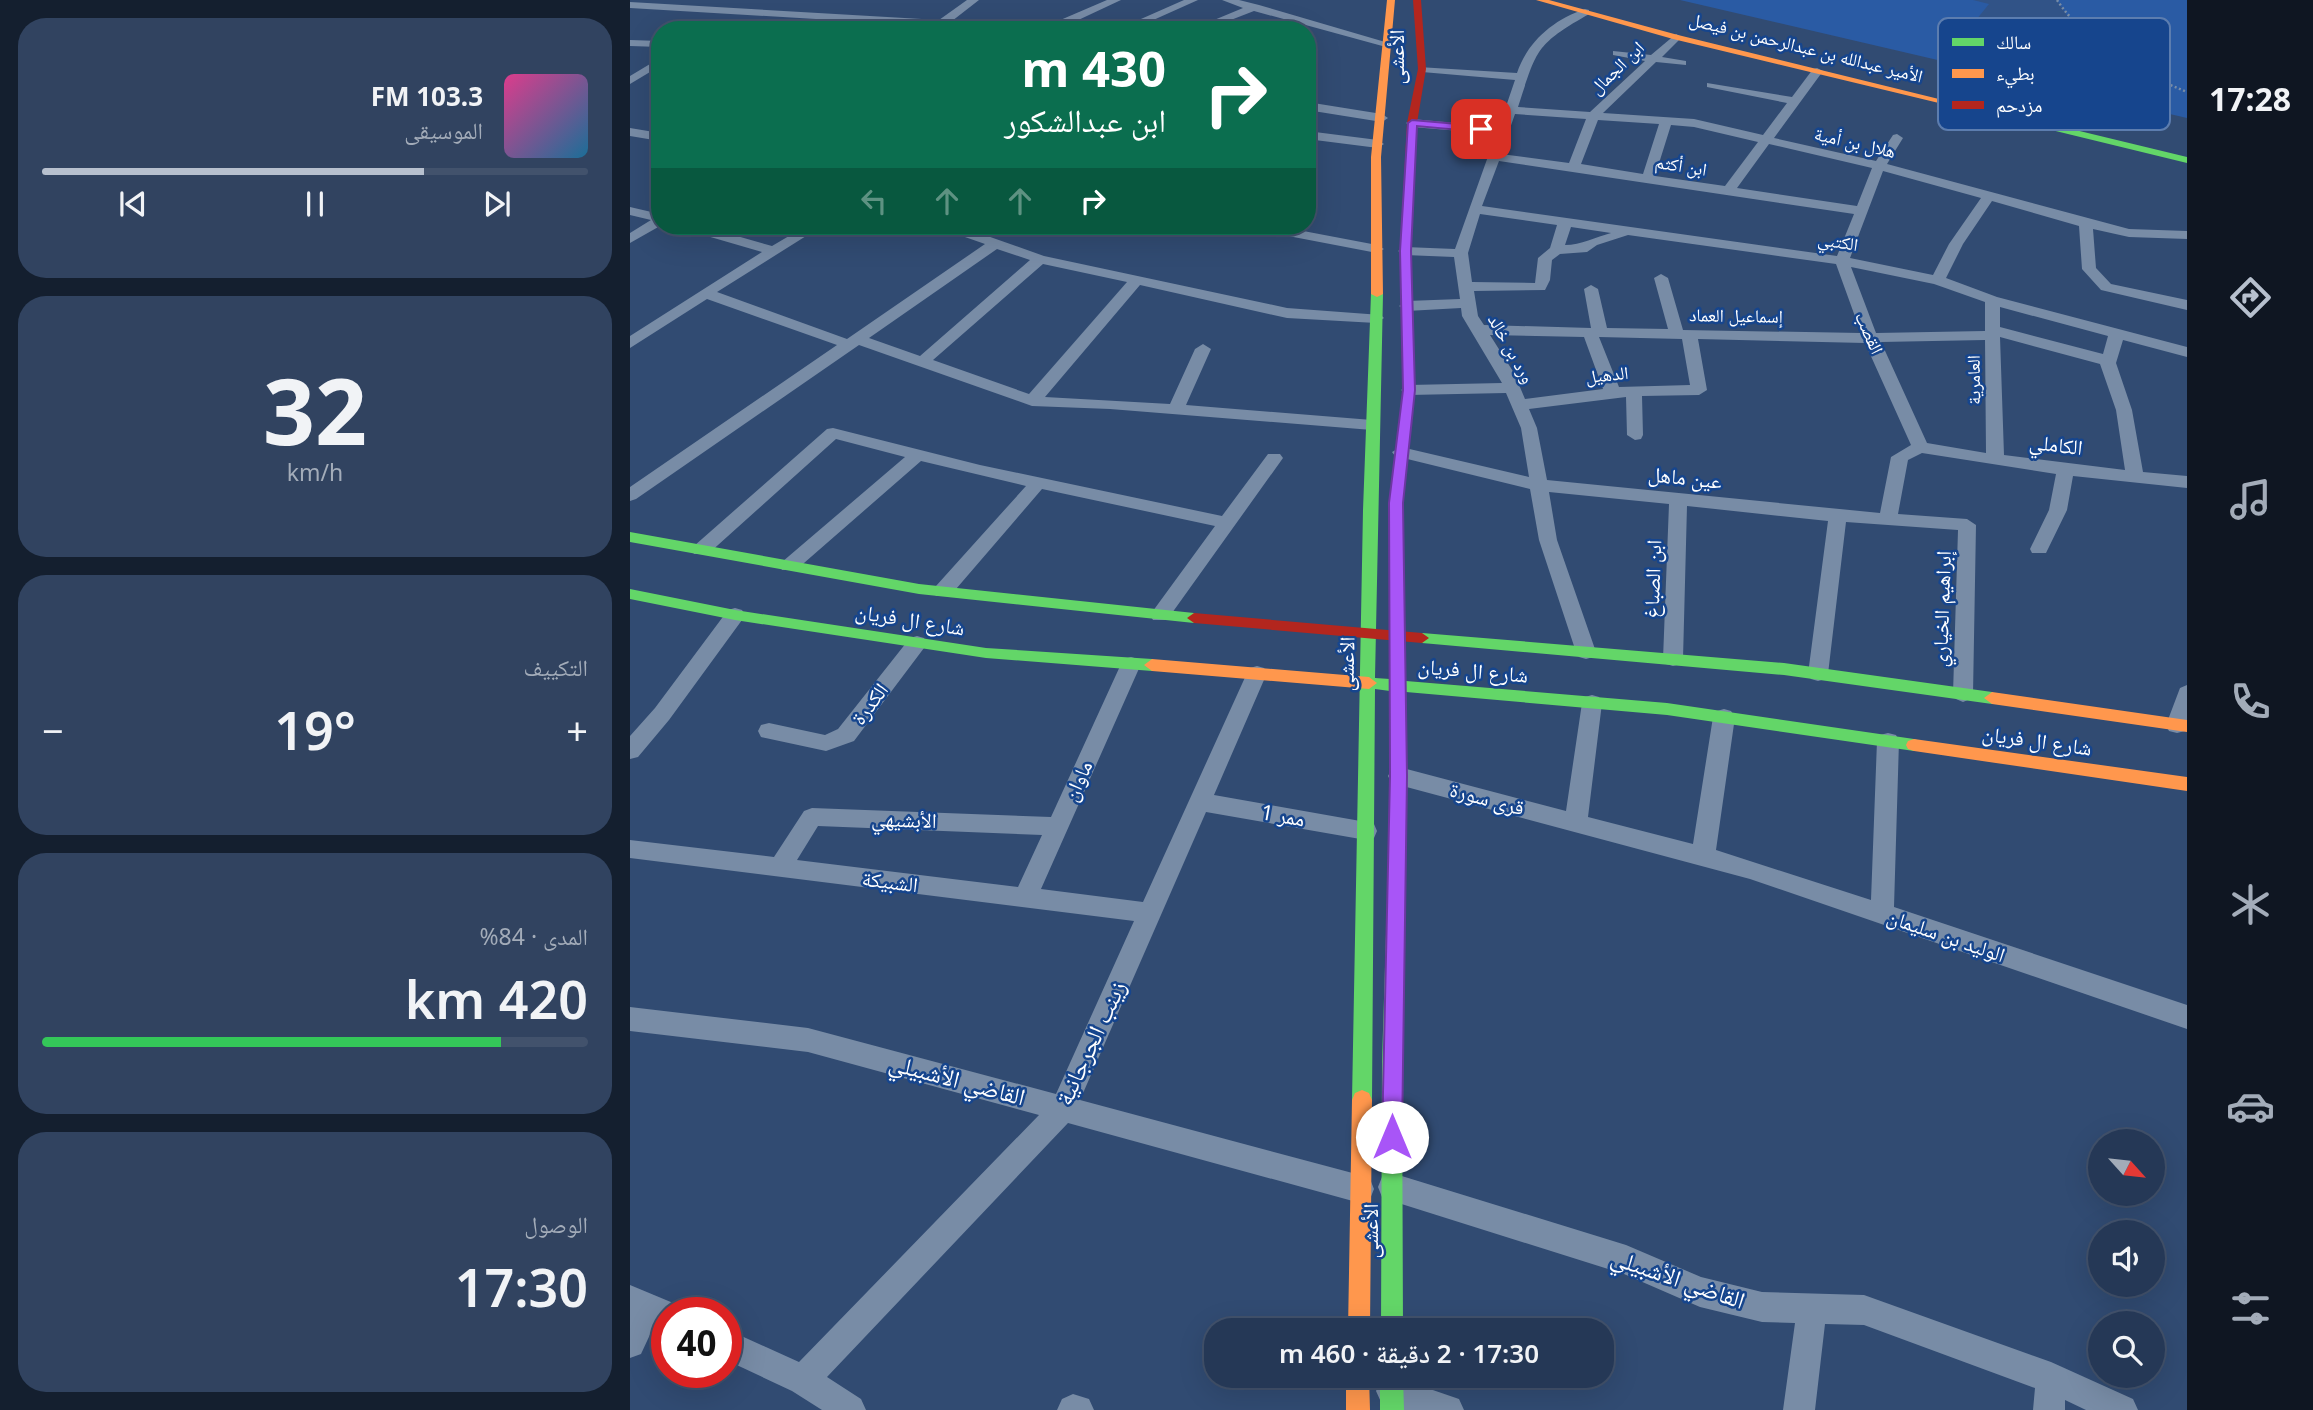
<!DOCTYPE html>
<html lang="ar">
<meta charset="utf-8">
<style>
body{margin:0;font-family:"Noto Sans","Noto Naskh Arabic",sans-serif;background:#314360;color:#f1f3f6;direction:rtl;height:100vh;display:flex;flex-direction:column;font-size:26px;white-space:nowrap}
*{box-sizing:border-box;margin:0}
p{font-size:23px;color:#a3acb9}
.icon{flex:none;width:38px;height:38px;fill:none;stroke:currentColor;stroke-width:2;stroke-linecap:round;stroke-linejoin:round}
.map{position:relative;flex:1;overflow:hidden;direction:ltr}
.sheet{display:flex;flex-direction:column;gap:18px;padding:18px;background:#141f2f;width:630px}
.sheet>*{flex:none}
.hud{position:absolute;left:21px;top:21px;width:665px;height:214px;border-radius:28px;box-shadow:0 7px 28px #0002,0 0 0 2px #42526c;direction:rtl;background:#0b6e4f;color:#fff;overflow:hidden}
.needle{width:46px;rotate:117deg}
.tools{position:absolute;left:1458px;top:1129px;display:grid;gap:14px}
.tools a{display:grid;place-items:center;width:77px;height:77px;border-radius:50%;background:#253856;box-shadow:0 7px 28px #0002,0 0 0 2px #42526c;font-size:35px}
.speed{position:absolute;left:21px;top:1297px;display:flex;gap:14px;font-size:35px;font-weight:700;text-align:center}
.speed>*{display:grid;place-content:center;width:91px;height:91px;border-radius:50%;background:#253856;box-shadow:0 7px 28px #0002,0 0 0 2px #42526c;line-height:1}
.speed .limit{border:10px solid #d22;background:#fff;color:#111}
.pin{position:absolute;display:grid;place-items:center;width:60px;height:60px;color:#fff;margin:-30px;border-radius:14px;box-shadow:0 4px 10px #0006}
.me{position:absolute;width:77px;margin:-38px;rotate:0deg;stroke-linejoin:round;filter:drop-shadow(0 0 5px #0008)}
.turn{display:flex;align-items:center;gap:24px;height:147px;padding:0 35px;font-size:32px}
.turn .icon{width:91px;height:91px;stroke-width:2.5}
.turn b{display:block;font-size:49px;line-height:60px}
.lanes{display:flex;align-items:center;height:66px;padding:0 35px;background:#0003;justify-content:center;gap:35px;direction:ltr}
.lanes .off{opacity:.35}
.big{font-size:52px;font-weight:600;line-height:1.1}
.sheet .tile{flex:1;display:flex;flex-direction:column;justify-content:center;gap:10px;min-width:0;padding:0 24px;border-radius:28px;background:#314360}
.sheet .dial{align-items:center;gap:0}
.dial b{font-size:91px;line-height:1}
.song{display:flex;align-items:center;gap:21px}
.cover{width:84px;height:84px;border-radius:10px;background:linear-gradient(135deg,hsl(330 70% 55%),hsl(200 70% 35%))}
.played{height:7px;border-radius:4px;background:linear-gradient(90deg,#b7c0ce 70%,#42526c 70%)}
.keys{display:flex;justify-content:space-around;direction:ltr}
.heat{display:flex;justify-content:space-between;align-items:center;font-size:38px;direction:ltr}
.charge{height:10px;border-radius:5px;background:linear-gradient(90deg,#34c759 84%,#42526c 0)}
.trip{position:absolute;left:574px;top:1318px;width:410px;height:70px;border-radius:28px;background:#253856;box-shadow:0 7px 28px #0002,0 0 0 2px #42526c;font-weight:600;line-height:70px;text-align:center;direction:rtl}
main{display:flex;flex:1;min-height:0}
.menu{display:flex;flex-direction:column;width:126px;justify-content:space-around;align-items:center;background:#0f1622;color:#a3acb9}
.menu .icon{width:49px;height:49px}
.menu .current{color:#b7c0ce}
.menu b{font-size:32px;color:#f1f3f6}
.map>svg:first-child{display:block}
.green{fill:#2a5ba4}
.water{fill:#315387}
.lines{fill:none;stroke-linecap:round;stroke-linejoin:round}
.path{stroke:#788ca6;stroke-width:2.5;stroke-dasharray:2 2.5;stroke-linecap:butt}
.street{fill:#788ca6;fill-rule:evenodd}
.fast{fill:#63d668;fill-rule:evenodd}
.slow{fill:#ff974d;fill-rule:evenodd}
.jam{fill:#b3261e;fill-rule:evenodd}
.route{fill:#a855f7;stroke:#6d37a1;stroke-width:2}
.labels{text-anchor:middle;stroke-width:5;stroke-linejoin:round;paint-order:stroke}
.far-street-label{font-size:18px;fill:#fff;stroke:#16458d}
.street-label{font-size:21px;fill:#fff;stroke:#16458d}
.near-street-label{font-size:24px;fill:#fff;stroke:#16458d}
.key{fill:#16458d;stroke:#5c7daf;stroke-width:2}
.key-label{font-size:19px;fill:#fff}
</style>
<main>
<nav class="menu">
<b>17:28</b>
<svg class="icon current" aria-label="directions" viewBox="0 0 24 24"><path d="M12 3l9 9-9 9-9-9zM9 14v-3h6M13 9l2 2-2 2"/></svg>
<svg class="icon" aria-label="music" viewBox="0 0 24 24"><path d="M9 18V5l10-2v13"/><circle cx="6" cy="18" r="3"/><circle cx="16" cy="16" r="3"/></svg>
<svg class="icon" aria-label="phone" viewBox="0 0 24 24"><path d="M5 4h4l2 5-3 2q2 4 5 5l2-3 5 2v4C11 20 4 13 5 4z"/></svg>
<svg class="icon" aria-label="climate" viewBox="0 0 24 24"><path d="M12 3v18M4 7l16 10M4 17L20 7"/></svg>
<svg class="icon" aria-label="car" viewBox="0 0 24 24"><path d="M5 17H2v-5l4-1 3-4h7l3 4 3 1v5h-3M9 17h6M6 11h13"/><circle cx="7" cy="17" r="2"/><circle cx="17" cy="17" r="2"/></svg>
<svg class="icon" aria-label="filters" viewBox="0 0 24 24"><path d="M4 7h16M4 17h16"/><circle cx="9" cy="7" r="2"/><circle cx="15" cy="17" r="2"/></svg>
</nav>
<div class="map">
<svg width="1557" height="1410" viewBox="0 0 1557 1410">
<rect width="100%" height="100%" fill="#314b72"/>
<path class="green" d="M1050 0H1557V118Z"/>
<path class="water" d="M1343 0H1427L1444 26 1453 33 1432 35 1435 37 1428 38 1425 42 1464 62 1485 68 1488 74C1473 83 1460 72 1445 68 1430 64 1414 64 1399 62 1393 35 1369 28 1346 20L1359 4Z"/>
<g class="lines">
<path class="path" d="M1427 0C1459 47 1506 71 1557 92"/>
<path class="street" d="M337 0H349L322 21 414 27 477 0H491L427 30 313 26 307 29 302 26 0 8V2L309 20Z
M554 0H568L501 30H486Z
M592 0H609L629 5 762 44 756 47 624 11 575 30H560L613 8Z
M955 9 959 10V14C905 45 907 49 888 107L960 112 1015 61 983 55V51L1021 55 1046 34 1052 37 1032 57 1056 61V65L1026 62 973 113 1064 119 1133 135 1157 103 1077 87V83L1162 97 1183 69 1187 68 1193 71 1144 138 1246 161 1263 135 1267 134 1273 138 1257 164 1499 229 1557 231V239L1499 237 1463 229 1466 268 1481 284 1557 300V310L1471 290 1452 269 1449 226 1362 201 1333 244 1316 278 1367 297 1557 347V357L1493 340 1486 363 1502 410 1513 472 1557 476V488L1443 476 1437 510 1416 553H1402L1400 549 1419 510 1426 474 1292 453 1278 460 1268 514 1337 519 1346 525 1343 694 1340 699 1333 702 1326 699 1323 694 1328 530 1216 522 1198 674 1195 679 1188 681 1181 679 1178 674 1198 521 1057 506 1053 659 1050 664 1043 666 1036 664 1033 659 1039 504 919 492 927 540 966 652 963 657 956 659 949 657 946 652 909 540 900 489 765 456 762 452 771 447 899 477 891 428 876 393 779 395 771 390 779 385 872 383 832 316 831 308 777 311 769 306 777 301 830 299 824 257 775 255 768 251 775 247 825 249 866 134 782 127 776 123 782 119 869 127 885 80 792 72 788 71V67L887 73C898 41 923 20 955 9ZM885 114 956 119 939 163 871 154ZM968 120 1029 124 1013 174 951 164ZM1041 125 1064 127 1128 142 1095 186 1025 176ZM1139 144 1242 168 1227 206 1107 188ZM869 161 1224 214 1207 256 852 206ZM1253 171 1351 198 1319 244 1303 275 1220 258ZM850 214 927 225 920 248 908 258 905 283 842 282 838 253ZM941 227 981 233C966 237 951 245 935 245ZM998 235 1206 264 1231 333 1053 330 1038 278 1031 274 1024 278 1038 329 977 328 968 289 961 285 954 289 961 328 854 325 848 316 844 291 915 290 920 280 922 260 930 254 957 252 967 245ZM1221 267 1304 284 1355 302V331L1246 333ZM1370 307 1478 336 1473 354 1370 327ZM860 335 954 337 973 389 895 399 884 373ZM969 337 1052 339 1060 385 989 387ZM1370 337 1470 364 1486 410 1495 470 1374 455ZM1068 339 1235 343 1281 445 1261 457 1250 513 917 480 907 428 899 409 996 397 997 435 1005 440 1011 439 1013 435 1012 396 1069 395 1077 390ZM1355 340 1356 453 1297 443 1251 342Z
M0 40 30 41V47L0 46Z
M30 58V66L0 84V76Z
M677 102 752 114 758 118 752 122 677 110Z
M0 128 30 133V141L0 136Z
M677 131 748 140 754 144 748 148 677 139Z
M0 207 30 214V226L0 243V233L21 220 0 215Z
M51 226H72L142 246 176 226H192L87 292 217 339 355 244 312 229 310 226H329L414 256 657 308 751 315 754 318 746 323 657 318 510 285 415 397 540 404 565 349 573 344 581 349 556 405 742 420 750 425 742 430 480 409 402 406 229 345 6 499 0 501V487L207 345 77 299 0 348V336L132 252 53 229ZM367 249 400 260 290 356 239 338ZM413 264 497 282 399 394 303 360Z
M620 226H647L747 245 754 249 747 253 627 230Z
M203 428 350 465 592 516 638 454H650L653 458 537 620H523L520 615 585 526 412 489 320 596H306L303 591 306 586 396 486 291 461 166 570H152L150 566 152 562 275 457 206 439 78 554H64L62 550 64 546 197 429Z
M105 608 112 610 115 615 112 620 39 720 8 757 0 759V736L25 708 98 610Z
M287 636 294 638 297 643 294 648 224 741 196 751 131 737 128 731 131 725 139 723 195 735 208 729 280 638Z
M501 657 508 659 511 664 411 889 513 902 617 673 620 668 627 666 634 668 637 673 584 795 736 822 744 824 747 831 744 838 736 840 576 812 450 1100 730 1175 740 1179 744 1189 740 1199 730 1203 438 1123 197 1377 231 1399 236 1410H192L162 1391 96 1360V1329L169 1362 409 1115 178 1052 0 1031V1007L178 1028 426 1094 504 921 0 858V840L144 857 174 811 182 808 421 817 491 664 494 659ZM188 826 412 835 388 887 167 860Z
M1557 685V726L1555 731 1547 733 1539 731 1536 725 1550 688Z
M962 695 969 697 972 703 958 817 1063 844 1083 717 1087 711 1094 709 1101 711 1105 717 1086 850 1241 900 1247 741 1250 735 1258 733 1266 735 1269 741 1264 907 1557 1005V1029L1120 879 769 785 761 782 758 776 761 770 769 767 936 811 952 703 955 697Z
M762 1173 996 1245 1071 1277 1132 1292 1234 1295 1421 1362 1503 1399 1508 1410H1456L1435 1400V1410H1403L1405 1388 1234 1325 1195 1324 1185 1410H1153L1165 1323 1132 1322 1070 1307 994 1274 762 1201 752 1197 748 1187 752 1177Z
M0 1285 48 1305 51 1312H37V1331L24 1326 11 1354 0 1358Z
M762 1376 829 1399 834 1410H772L751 1402 746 1391 751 1380Z
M443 1394 459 1399 464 1410H427L432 1399Z"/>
<path class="fast" d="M1313 98 1557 157V163L1310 103 1309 101Z
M747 291 753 294 745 678 760 679 759 503 773 390 772 365 778 361 784 365 785 390 773 503 776 681 1037 703 1284 739 1290 741 1292 745 1290 749 1284 751 1037 715 776 692 777 776 772 1062 773 1330H751L752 1062 761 776 760 691 745 689 742 1100 739 1107 732 1110 725 1107 722 1100 733 510 741 294Z
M0 532 289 584 564 613 571 618 564 623 289 594 0 542Z
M0 589 105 610 356 648 522 659 530 665 522 671 356 658 105 620 0 599Z
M792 633 1154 663 1362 692 1370 698 1362 704 1154 675 792 643 785 638Z
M750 1376H773L774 1410H750Z"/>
<path class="slow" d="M757 0H765L751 157 753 294 747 297 741 294V157Z
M906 0H919L1048 35 1317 101 1313 104 1043 39Z
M522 659 739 677 747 683 739 689 522 671 514 665Z
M1362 692 1557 720V732L1362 704 1354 698Z
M1284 739 1557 777V791L1284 751 1278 749 1276 745 1278 741Z
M732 1090 739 1093 742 1100 740 1330H718L722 1100 725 1093Z
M716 1376H739L740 1410H716Z"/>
<path class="jam" d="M783 0H791L796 69 787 123 780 251 784 365 778 369 772 365 770 251 777 123 788 69Z
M564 613 792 633 799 638 792 643 564 623 557 618Z"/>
</g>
<path class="route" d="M782 120 851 126 855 129 851 132 787 126 781 251 785 390 773 503 777 776 772 1137 769 1144 762 1147 755 1144 752 1137 760 776 759 503 773 390 770 251 778 123Z"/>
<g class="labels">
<g class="far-street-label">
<text transform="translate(1176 48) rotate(14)" y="6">الأمير عبدالله بن عبدالرحمن بن فيصل</text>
<text transform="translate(987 68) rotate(-44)" y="6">ابن الجمال</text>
<text transform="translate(1225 143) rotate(13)" y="6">هلال بن أمية</text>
<text transform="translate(1051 166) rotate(9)" y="6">ابن أكثم</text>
<text transform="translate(1208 242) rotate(9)" y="6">الكتبي</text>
<text transform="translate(1106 316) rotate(1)" y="6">إسماعيل العماد</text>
<text transform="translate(1239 333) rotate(66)" y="6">القصب</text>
<text transform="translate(881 349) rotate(61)" y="6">ورد بن خالد</text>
<text transform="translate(977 375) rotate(-6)" y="6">الدهيل</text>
<text transform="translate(1344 380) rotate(-91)" y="6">العامرية</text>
</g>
<g class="street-label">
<text transform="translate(767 57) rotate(-90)" y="7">الأعشى</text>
<text transform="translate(1426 445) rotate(7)" y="7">الكاملي</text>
<text transform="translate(1055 478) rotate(6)" y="7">عين ماهل</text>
<text transform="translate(1023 579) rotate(-88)" y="7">ابن الصباغ</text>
<text transform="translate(1312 609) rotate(-88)" y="7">إبراهيم الخياري</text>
<text transform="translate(280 620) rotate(9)" y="7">شارع ال فريان</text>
<text transform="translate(717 664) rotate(-89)" y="7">الأعشى</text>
<text transform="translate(843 671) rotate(5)" y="7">شارع ال فريان</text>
<text transform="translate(240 704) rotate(-53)" y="7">الكدرة</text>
<text transform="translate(1407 741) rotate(8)" y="7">شارع ال فريان</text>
<text transform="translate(448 781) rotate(-66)" y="7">ماوان</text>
<text transform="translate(857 799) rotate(15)" y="7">قرى سورة</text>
<text transform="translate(653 816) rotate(10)" y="7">ممر 1</text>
<text transform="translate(274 820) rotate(2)" y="7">الأبشيهي</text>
<text transform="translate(260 882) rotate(7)" y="7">الشبيكة</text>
<text transform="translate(1316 936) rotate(19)" y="7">الوليد بن سليمان</text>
<text transform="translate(741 1231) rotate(-90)" y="7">الأعشى</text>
</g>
<g class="near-street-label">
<text transform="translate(461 1043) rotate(-65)" y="8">زينب الجرجانية</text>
<text transform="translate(327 1080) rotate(15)" y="8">القاضي الأشبيلي</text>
<text transform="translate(1048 1279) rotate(19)" y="8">القاضي الأشبيلي</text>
</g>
</g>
<rect x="1308" y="18" width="232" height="112" rx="10" class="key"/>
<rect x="1322" y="38" width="32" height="8" fill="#63d668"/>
<rect x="1322" y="69" width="32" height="9" fill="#ff974d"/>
<rect x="1322" y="101" width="32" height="8" fill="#b3261e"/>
<g class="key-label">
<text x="1366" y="49">سالك</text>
<text x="1366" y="80">بطيء</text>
<text x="1366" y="112">مزدحم</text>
</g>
</svg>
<div class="tools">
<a><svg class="needle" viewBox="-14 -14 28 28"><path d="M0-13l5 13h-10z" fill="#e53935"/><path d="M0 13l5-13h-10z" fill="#a3acb9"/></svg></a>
<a><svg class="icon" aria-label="sound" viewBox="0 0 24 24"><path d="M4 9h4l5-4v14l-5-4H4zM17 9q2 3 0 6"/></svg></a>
<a><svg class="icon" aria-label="search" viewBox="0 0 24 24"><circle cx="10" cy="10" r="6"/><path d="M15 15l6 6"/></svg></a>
</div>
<div class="speed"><div class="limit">40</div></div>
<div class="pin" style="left:851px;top:129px;background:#d93025"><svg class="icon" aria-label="arrive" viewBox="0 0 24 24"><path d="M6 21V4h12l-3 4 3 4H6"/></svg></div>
<svg class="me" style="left:762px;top:1137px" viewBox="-20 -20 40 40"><circle r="19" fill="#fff"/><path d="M0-13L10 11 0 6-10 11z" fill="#a855f7"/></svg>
<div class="trip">17:30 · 2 دقيقة · 460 m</div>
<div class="hud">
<div class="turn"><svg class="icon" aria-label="right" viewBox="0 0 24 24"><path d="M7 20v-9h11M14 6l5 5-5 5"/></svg><div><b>430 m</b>ابن عبدالشكور</div></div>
<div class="lanes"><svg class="icon off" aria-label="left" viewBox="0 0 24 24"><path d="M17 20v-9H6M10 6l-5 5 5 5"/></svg><svg class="icon off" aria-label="ahead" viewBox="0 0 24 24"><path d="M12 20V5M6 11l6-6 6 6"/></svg><svg class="icon off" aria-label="ahead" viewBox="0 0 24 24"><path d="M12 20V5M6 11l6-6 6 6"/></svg><svg class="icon" aria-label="right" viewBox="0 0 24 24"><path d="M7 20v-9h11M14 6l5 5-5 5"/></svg></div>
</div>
</div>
<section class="sheet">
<div class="tile">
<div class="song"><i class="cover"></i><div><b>103.3 FM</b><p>الموسيقى</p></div></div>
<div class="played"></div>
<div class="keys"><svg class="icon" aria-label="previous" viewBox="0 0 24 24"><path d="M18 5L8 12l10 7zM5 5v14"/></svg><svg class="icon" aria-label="pause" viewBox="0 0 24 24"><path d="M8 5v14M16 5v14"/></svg><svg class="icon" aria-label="next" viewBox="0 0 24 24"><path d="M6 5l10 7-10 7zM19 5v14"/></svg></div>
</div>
<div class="tile dial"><b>32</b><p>km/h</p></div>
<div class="tile"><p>التكييف</p>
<div class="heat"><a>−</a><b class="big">19°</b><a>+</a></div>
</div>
<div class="tile"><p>المدى · 84%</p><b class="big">420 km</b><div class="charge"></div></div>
<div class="tile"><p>الوصول</p><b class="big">17:30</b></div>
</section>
</main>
